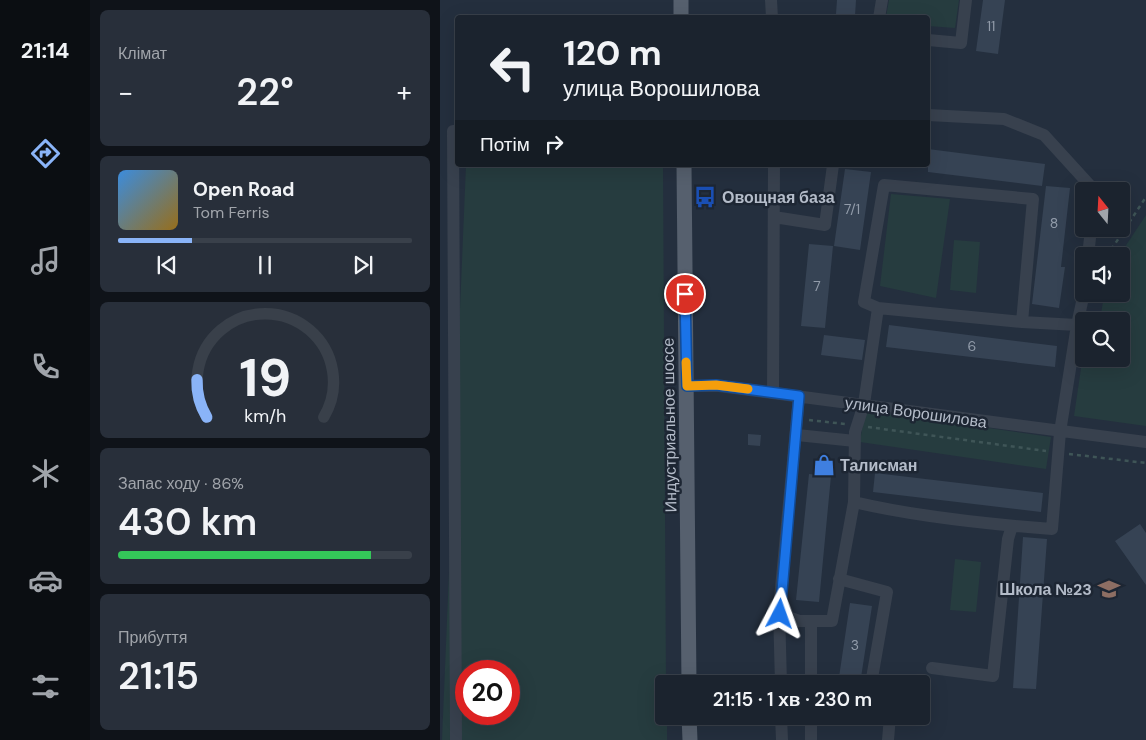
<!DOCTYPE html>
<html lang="uk">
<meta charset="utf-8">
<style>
body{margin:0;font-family:"DM Sans",sans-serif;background:#282f3a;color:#f1f3f6;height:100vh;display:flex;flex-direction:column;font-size:19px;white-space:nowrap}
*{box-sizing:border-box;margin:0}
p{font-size:16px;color:#a0a4aa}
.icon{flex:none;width:28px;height:28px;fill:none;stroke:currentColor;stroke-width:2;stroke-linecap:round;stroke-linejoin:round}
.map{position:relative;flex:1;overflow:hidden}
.sheet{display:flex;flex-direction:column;gap:10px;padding:10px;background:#0f1319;width:350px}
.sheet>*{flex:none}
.banner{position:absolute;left:15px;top:15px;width:475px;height:152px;border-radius:5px;box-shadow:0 5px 20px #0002,0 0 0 1px #39404a;background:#1b232e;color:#f1f3f6;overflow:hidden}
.needle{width:32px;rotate:342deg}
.buttons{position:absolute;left:635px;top:182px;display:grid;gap:10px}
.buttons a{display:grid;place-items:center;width:55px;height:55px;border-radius:5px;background:#1b232e;box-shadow:0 5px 20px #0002,0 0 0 1px #39404a;font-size:25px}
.speed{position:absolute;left:15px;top:660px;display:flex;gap:10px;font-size:25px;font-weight:700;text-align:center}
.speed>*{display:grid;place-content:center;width:65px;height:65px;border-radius:50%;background:#1b232e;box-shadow:0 5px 20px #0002,0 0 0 1px #39404a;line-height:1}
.speed .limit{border:8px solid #d22;background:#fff;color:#111}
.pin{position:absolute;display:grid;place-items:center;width:42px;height:42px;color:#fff;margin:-21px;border:2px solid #fff;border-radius:50%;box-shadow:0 1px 5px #0007}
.me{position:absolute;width:55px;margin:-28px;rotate:4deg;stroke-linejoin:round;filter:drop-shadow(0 0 4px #0008)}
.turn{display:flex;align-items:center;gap:18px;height:105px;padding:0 25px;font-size:22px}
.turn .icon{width:65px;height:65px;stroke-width:2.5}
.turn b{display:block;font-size:35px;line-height:42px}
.then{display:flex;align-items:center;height:48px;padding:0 25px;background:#0003;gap:10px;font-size:19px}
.big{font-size:38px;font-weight:600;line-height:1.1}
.sheet .tile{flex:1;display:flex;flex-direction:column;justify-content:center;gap:8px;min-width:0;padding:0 18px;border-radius:8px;background:#282f3a}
.sheet .dial{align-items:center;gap:0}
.dial svg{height:130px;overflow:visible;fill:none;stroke:#39404a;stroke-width:7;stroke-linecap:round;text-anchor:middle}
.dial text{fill:#f1f3f6;stroke:none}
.song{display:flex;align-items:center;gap:15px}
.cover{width:60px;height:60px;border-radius:8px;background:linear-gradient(135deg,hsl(210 70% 55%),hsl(40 70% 35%))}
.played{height:5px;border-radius:2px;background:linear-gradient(90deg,#8ab4f8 25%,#39404a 25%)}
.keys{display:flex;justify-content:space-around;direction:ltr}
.heat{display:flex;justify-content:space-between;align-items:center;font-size:28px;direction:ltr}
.charge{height:8px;border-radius:4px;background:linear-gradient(90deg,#34c759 86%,#39404a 0)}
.trip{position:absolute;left:215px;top:675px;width:275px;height:50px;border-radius:5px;background:#1b232e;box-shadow:0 5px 20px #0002,0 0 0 1px #39404a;font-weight:600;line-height:50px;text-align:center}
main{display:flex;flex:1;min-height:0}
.tabs{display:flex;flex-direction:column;width:90px;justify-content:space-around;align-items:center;background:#0b0e12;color:#a0a4aa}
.tabs .icon{width:35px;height:35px}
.tabs .on{color:#8ab4f8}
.tabs b{font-size:22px;color:#f1f3f6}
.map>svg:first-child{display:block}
.green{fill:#263c3f;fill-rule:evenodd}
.building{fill:#364354}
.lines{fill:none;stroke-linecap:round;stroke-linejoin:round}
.path{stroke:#3f5557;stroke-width:2.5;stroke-dasharray:4 4;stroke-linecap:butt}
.minor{stroke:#38414e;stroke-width:12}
.major{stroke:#56606e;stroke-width:15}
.route-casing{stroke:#114b97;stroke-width:12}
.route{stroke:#1a73e8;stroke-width:9}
.slow{stroke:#f59e0b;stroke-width:9}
.labels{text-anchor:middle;stroke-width:5;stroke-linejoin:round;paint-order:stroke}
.number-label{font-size:14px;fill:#929caa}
.poi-label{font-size:16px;font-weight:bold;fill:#b4bcc9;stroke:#1d2633;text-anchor:start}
.street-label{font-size:16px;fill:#b4bcc9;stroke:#1d2633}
</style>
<main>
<nav class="tabs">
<b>21:14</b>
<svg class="icon on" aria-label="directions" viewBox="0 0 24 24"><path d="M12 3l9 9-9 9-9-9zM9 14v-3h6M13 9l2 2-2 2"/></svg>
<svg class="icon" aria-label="music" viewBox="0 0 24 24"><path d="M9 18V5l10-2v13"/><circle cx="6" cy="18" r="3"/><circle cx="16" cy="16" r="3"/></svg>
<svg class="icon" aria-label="phone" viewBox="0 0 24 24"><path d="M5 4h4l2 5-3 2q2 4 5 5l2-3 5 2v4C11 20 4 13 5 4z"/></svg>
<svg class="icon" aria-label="climate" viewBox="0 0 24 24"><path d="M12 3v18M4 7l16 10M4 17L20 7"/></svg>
<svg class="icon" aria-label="car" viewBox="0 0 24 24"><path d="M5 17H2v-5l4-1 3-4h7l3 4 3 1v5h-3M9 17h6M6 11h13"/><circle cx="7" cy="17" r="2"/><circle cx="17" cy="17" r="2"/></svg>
<svg class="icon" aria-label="filters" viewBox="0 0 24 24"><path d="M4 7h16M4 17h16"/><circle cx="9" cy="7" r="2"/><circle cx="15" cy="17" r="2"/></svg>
</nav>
<section class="sheet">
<div class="tile"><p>Клімат</p>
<div class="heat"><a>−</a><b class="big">22°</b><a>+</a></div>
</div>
<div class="tile">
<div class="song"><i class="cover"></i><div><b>Open Road</b><p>Tom Ferris</p></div></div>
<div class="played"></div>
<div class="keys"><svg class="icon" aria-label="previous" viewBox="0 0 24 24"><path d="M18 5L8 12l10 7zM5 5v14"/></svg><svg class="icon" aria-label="pause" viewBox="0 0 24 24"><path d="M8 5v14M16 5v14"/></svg><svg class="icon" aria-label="next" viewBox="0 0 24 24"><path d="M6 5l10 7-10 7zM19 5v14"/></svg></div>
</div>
<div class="tile dial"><svg viewBox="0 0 100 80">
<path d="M14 69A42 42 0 1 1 86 69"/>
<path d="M14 69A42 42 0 0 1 8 46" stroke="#8ab4f8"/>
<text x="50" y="56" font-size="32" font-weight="700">19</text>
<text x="50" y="72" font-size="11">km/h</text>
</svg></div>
<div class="tile"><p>Запас ходу · 86%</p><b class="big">430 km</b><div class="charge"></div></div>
<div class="tile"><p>Прибуття</p><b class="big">21:15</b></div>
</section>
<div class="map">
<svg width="706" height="740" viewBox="0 0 706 740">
<rect width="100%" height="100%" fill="#242f3e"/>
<path class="green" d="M449 0H519L515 28 488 26V18L446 17Z
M26 165H223L226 684H224V716H227V740H2ZM26 671H69V714H26Z
M451 194 510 199 496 298 440 286Z
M706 215V426L634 416 644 348V359H681V321H660L664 294H681V256H679Z
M514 240 540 242 536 293 510 290Z
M425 410 611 437 606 469 420 442Z
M515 559 541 562 536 612 510 610Z"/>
<path class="building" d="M397 0H416L415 16 396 14Z
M543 0H565L558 54 536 51Z
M488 149 605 164 602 186 488 172Z
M405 169 431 172 420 250 394 246Z
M606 186 630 188 621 267H625L619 308 592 304Z
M369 244 393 246 385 328 361 326Z
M449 325 617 346 615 367 446 347Z
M384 335 425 340 422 360 381 355Z
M308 434 321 435 320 446 308 445Z
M435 473 603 493 601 512 433 492Z
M369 474 391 476 379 602 356 600Z
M700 524 706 533V585L675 541Z
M583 537 607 539 596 689 573 688Z
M410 603 432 606 420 684H398Z"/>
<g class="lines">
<path class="path" d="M667 256 706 197
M642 275 644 274
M369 420 405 424
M428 427 606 451
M629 454 706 463"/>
<path class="minor" d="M331 0 332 18
M439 18 442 0
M488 40 521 43 526 0
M488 115 564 119 604 135 655 191
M444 185 593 199 582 322 438 308 424 302Z
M334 217 385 225 393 165
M648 256 651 229
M637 325 644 293
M247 386H279L706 442
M333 393 334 165
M357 435 415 441
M414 502C478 517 546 524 612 529L620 432 637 325 582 322
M399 579 447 592 431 684
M340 614 359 621H392L414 502 415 432 424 404 438 308
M371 621V684
M492 668 553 676 568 539 572 526
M341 684 339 609 359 396
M341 716 342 740
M371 716V740
M16 740 13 131H18
M448 740 450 716"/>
<path class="major" d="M241 0V18
M244 165 249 684
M249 716 250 740"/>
</g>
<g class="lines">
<g class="route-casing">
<path id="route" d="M245 294 247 386 276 385 359 396 340 614"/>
</g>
<use href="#route" class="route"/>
<path class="slow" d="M246 362 247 386 276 385 308 389"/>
</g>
<defs>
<g id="bus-bare" transform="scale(1.725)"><path d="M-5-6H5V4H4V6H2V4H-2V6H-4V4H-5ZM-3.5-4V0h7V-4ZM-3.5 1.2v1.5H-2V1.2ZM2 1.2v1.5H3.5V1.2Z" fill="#1a4fb4" stroke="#1d2633" stroke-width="2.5" paint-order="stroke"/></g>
<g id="shop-bare" transform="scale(1.725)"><path d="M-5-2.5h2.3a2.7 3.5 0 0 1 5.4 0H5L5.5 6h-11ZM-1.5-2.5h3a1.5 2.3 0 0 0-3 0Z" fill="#3f7fe0" stroke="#1d2633" stroke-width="2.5" paint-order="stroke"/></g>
<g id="school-bare" transform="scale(1.725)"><path d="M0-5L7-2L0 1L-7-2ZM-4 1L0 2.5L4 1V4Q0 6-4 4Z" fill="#8d6e63" stroke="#1d2633" stroke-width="2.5" paint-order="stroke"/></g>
</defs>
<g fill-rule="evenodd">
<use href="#bus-bare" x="265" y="197"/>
<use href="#shop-bare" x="384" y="465"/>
<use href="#school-bare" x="669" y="589"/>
</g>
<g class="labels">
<g class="number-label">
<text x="551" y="31">11</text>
<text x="412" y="214">7/1</text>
<text x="614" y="228">8</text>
<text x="377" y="291">7</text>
<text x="532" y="351">6</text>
<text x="415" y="650">3</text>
</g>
<g class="poi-label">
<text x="282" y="203">Овощная база</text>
<text x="400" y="471">Талисман</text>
<text x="652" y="595" text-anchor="end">Школа №23</text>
</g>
<g class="street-label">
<text transform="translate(476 412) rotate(8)" y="6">улица Ворошилова</text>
<text transform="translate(229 425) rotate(-91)" y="6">Индустриальное шоссе</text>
</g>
</g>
</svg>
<div class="buttons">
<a><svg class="needle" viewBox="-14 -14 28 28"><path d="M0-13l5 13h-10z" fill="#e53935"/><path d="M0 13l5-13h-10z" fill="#a0a4aa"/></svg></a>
<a><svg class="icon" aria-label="sound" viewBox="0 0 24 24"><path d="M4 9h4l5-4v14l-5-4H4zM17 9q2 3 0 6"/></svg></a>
<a><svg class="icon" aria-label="search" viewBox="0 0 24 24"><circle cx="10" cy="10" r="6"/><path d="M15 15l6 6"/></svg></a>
</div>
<div class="speed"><div class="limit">20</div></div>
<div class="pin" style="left:245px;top:294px;background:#d93025"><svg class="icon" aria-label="arrive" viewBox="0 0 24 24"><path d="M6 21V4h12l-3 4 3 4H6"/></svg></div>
<svg class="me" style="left:340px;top:614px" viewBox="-20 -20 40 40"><path d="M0-17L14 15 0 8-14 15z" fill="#1a73e8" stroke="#fff" stroke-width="4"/></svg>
<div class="trip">21:15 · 1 хв · 230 m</div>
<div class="banner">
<div class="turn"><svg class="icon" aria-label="left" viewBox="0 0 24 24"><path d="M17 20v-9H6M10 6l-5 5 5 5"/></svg><div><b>120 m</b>улица Ворошилова</div></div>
<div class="then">Потім<svg class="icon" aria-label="right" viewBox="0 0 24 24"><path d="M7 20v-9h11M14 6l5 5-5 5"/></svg></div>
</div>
</div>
</main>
